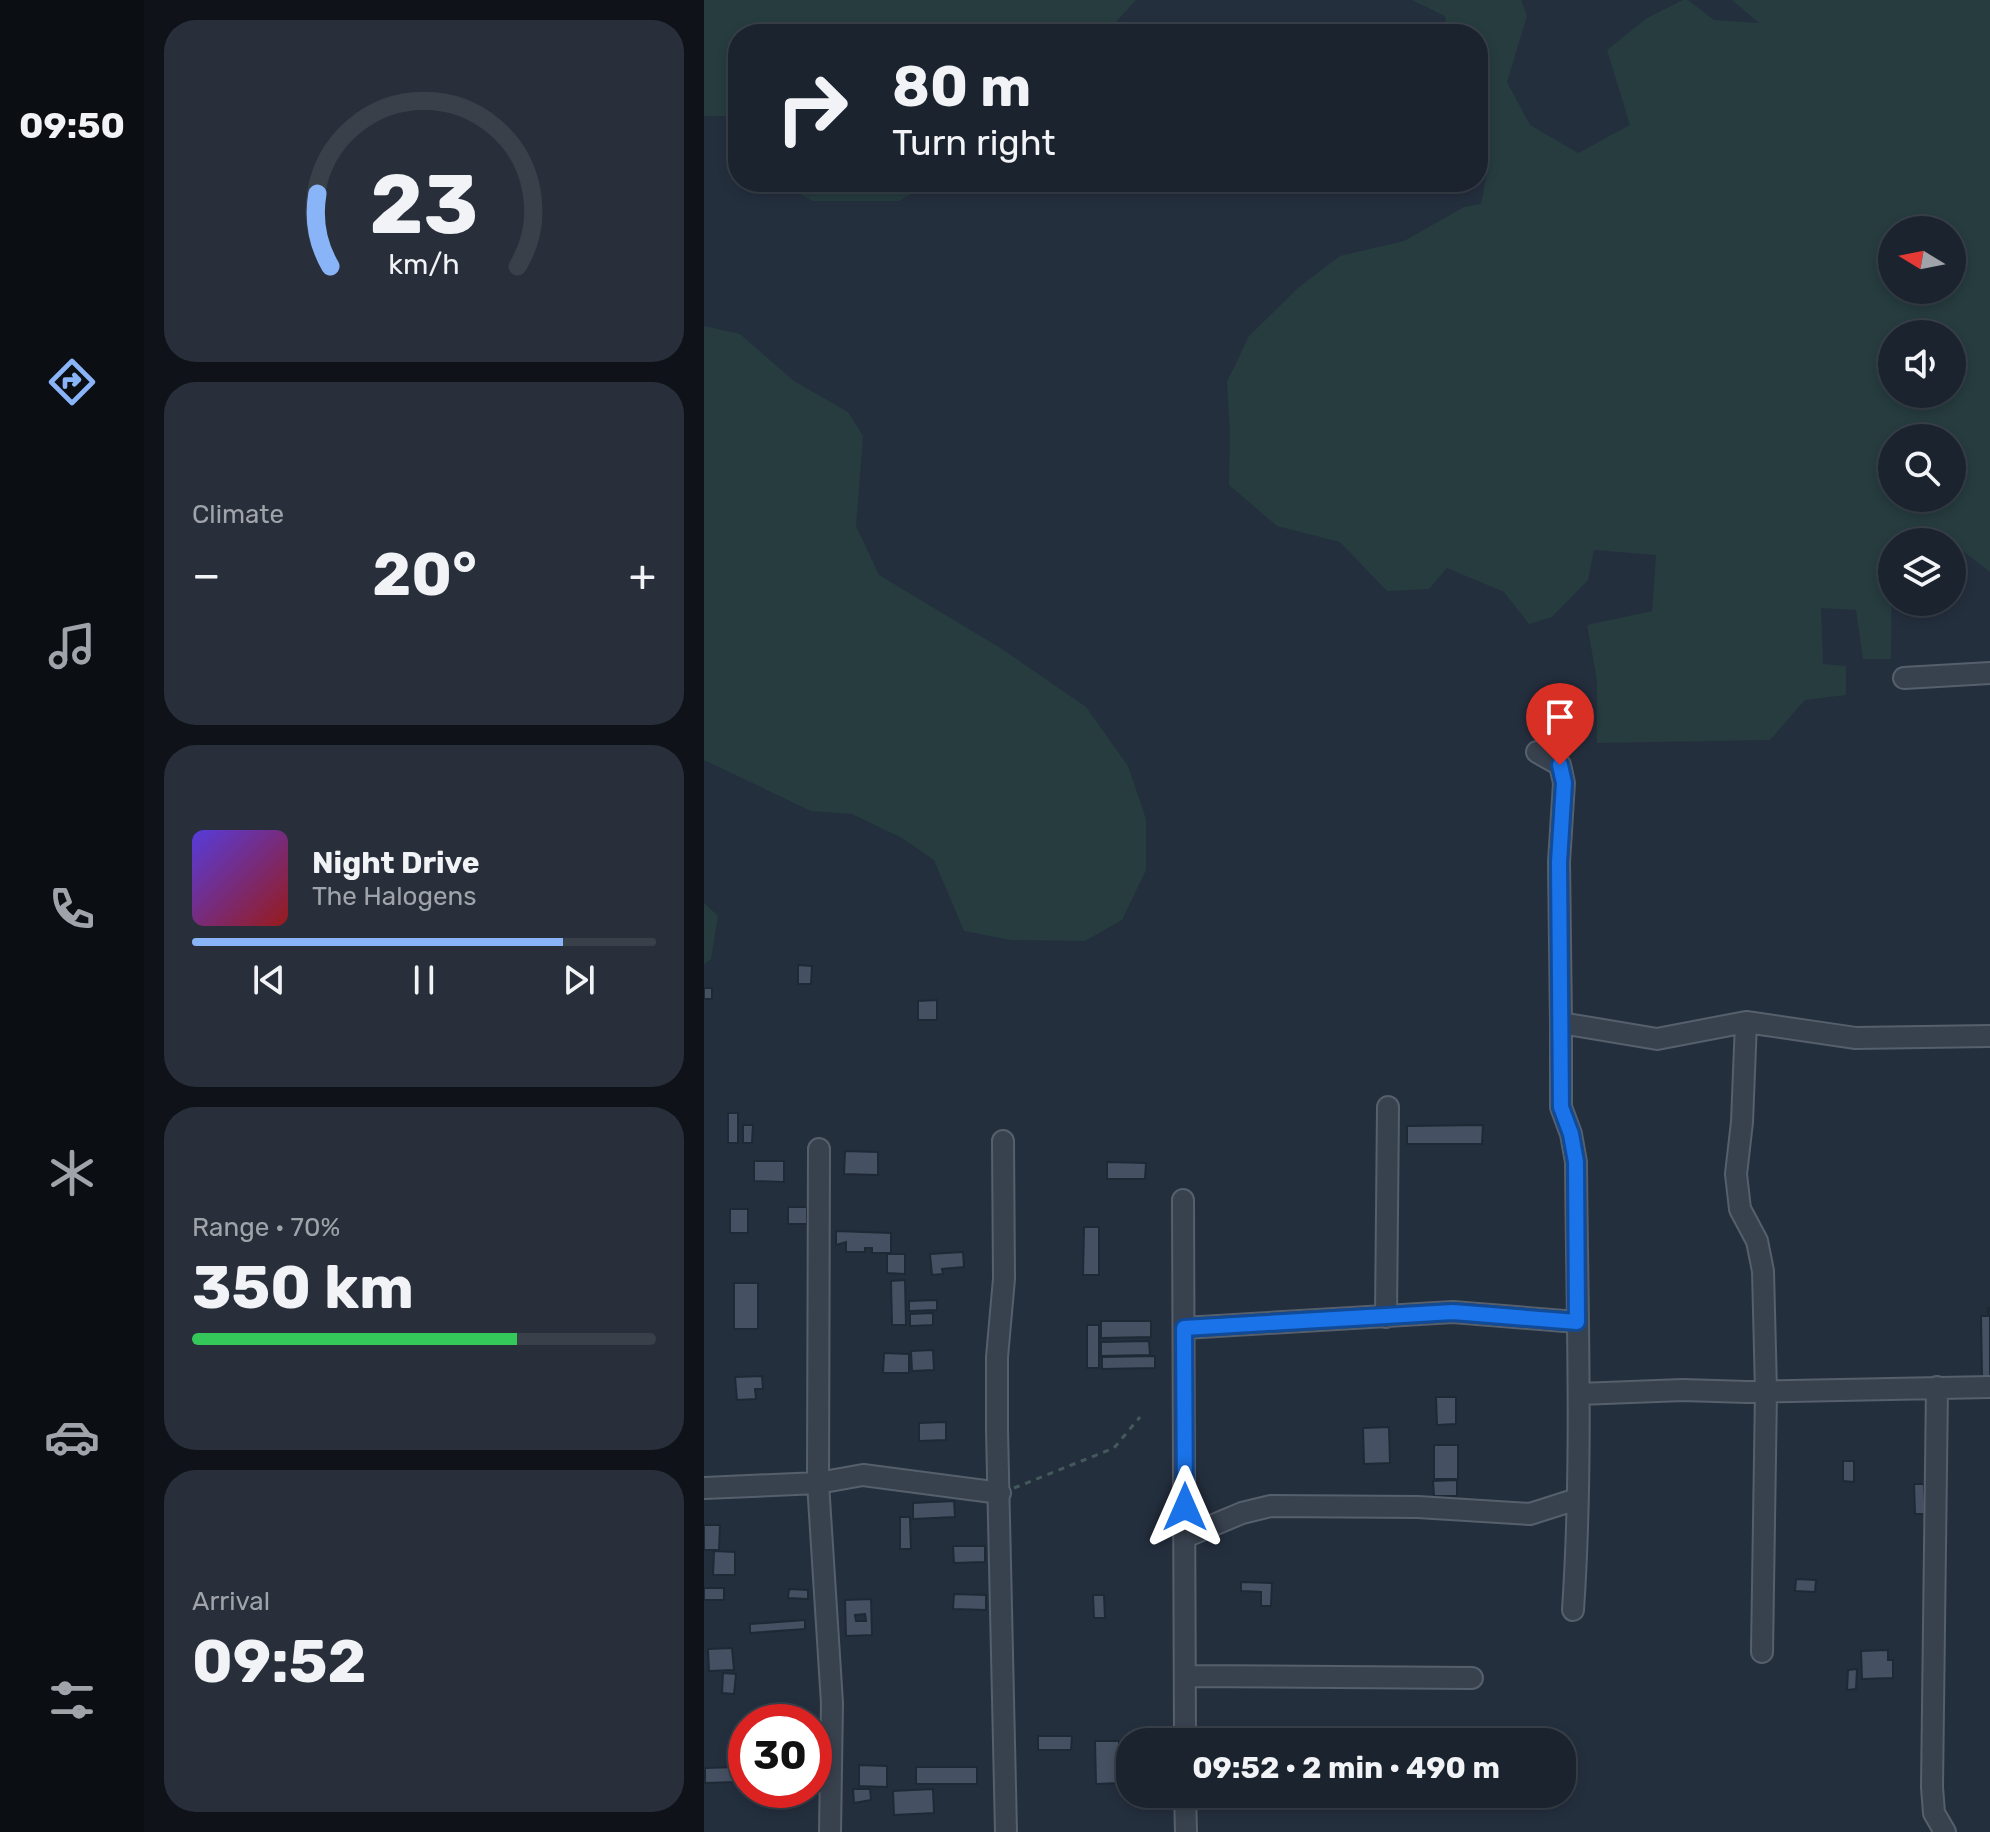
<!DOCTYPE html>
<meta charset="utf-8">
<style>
body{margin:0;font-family:Rubik,sans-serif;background:#282f3a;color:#f1f3f6;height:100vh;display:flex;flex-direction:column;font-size:30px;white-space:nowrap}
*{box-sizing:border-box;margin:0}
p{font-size:26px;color:#a0a4aa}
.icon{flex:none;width:44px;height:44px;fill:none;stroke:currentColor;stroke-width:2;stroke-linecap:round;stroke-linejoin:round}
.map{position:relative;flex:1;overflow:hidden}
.panel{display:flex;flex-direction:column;gap:20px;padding:20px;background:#0f1319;width:560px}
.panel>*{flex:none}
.banner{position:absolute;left:24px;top:24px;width:760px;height:168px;border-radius:32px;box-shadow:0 4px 12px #0003,0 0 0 2px #39404a;background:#1b232e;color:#f1f3f6;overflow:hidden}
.needle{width:52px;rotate:280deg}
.tools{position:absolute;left:1174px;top:216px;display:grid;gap:16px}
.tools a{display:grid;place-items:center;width:88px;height:88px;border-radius:50%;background:#1b232e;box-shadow:0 4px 12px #0003,0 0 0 2px #39404a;font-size:40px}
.speed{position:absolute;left:24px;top:1704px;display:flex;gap:16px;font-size:40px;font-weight:700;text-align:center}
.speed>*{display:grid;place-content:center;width:104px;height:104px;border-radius:50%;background:#1b232e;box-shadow:0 4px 12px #0003,0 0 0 2px #39404a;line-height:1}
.speed .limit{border:12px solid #d22;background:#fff;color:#111}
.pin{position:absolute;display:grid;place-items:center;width:68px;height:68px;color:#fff;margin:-82px -34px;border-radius:50% 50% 50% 0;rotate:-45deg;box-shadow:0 0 8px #0007}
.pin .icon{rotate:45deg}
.me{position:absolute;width:88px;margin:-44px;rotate:0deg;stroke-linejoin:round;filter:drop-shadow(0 0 6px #0008)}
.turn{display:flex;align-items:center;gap:28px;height:168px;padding:0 32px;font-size:36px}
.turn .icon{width:104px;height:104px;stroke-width:2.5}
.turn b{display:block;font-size:56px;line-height:68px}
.big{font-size:60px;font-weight:700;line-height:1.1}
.panel .tile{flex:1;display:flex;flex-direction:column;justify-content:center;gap:12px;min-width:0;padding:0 28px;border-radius:32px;background:#282f3a}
.panel .dial{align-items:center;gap:0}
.dial svg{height:208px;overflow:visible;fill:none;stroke:#39404a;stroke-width:7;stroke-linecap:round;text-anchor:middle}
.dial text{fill:#f1f3f6;stroke:none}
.song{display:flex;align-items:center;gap:24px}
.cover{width:96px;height:96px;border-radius:12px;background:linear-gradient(135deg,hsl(250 70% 55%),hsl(0 70% 35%))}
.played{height:8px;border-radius:4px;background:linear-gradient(90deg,#8ab4f8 80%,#39404a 80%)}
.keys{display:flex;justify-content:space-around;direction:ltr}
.heat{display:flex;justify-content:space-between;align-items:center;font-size:44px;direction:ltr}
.charge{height:12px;border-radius:6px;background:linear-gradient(90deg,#34c759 70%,#39404a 0)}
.trip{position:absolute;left:412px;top:1728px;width:460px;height:80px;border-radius:32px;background:#1b232e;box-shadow:0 4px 12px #0003,0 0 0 2px #39404a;font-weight:700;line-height:80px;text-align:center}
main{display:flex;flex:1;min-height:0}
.menu{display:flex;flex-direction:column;width:144px;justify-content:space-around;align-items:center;background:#0b0e12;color:#a0a4aa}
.menu .icon{width:56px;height:56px}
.menu .current{color:#8ab4f8}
.menu b{font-size:36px;color:#f1f3f6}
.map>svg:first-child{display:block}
.green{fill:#263c3f;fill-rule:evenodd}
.building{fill:#455162;stroke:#1f2835;stroke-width:2;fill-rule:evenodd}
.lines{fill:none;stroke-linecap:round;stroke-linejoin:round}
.minor-casing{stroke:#565f6c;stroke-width:24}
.path{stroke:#44595c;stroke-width:3;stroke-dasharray:6 6;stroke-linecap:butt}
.minor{stroke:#38414e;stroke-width:20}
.route-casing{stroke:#114b97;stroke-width:20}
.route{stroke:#1a73e8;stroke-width:14}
</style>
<main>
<nav class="menu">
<b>09:50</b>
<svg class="icon current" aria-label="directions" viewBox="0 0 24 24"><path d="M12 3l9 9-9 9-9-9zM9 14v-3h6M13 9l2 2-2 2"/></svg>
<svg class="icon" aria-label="music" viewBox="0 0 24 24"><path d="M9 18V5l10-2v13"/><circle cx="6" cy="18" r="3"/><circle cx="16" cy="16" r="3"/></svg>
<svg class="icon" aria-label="phone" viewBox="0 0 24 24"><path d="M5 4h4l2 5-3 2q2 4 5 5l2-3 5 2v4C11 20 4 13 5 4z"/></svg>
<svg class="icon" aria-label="climate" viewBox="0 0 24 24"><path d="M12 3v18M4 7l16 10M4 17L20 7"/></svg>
<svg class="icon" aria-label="car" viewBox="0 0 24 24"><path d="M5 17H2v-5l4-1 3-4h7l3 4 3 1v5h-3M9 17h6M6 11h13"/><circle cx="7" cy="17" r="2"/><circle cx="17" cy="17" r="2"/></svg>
<svg class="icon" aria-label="filters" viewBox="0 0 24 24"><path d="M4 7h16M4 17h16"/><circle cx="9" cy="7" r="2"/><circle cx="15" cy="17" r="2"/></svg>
</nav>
<section class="panel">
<div class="tile dial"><svg viewBox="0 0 100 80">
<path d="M14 69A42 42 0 1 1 86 69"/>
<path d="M14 69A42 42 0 0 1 9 41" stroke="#8ab4f8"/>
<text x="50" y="56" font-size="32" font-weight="700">23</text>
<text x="50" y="72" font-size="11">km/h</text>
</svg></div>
<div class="tile"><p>Climate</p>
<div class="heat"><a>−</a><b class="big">20°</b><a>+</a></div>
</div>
<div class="tile">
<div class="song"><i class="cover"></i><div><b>Night Drive</b><p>The Halogens</p></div></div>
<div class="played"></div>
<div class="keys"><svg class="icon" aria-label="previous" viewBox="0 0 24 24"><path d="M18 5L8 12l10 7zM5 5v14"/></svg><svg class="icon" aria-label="pause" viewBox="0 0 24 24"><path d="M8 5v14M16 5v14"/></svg><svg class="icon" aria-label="next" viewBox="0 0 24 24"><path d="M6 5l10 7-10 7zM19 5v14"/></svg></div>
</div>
<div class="tile"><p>Range · 70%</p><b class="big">350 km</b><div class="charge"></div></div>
<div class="tile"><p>Arrival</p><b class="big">09:52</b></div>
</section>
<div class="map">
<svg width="1286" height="1832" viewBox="0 0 1286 1832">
<rect width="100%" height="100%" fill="#242f3e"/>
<path class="green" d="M0 0H432L410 24 364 31 362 34H34V116H0Z
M708 0H817L823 16 803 82 826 125 874 153 926 125 903 50 943 18 979 0H984L1010 20 1055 23 1028 0H1286V572L1251 545 1248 546V542H1188L1187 659H1159L1152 610 1117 608 1119 664 1142 666V695L1101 700 1066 740 893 743V680L883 625 948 611 952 555 890 550 884 580 848 617 825 624 800 592 743 568 725 589 683 591 636 542 573 526 525 485 526 431 523 382 545 336 595 287 636 256 700 241 760 207 777 204 785 162 774 161V34H744L741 16ZM1188 230H1248V290H1188ZM1188 334H1248V394H1188ZM1188 438H1248V498H1188Z
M78 182H227L195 201H108Z
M0 326 36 334 90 381 144 412 159 436 152 526 175 575 298 649 382 707 424 766 442 819V870L418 920 381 941 307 940 260 931 230 860 198 838 148 814 107 811 0 760Z
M0 903 14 916 7 959 0 964Z"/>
<path class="building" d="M94 965 108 966 107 984H94Z
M0 988H8V999H0Z
M233 1000V1020H214V1001Z
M24 1113H34V1143H24Z
M39 1125H49L48 1143H39Z
M779 1125 778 1144H703V1126Z
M141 1151 174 1152V1175L140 1174Z
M50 1161H80V1182L50 1181Z
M403 1162 442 1163 441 1179H403Z
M84 1207H103V1224H84Z
M26 1209H44V1233H26Z
M380 1227H395V1275H379Z
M132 1231 187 1233V1253H168V1248H161V1252H142V1242L132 1245Z
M259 1252 260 1267 238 1269 239 1274 228 1275 226 1254Z
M183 1254H201V1274L183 1273Z
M201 1280 202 1325H188L187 1281Z
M30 1283H54V1329H30Z
M233 1300V1310L205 1311V1301Z
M1284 1308H1286V1380H1278L1277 1316H1284Z
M229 1313V1325L206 1326V1314Z
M397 1321H447V1337L397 1338Z
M383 1325H395V1368H383Z
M445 1341 446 1355 397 1356V1342Z
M229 1350 230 1370 208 1371 207 1351Z
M180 1353 205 1354V1373H179Z
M451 1356V1368L398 1369V1357Z
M58 1376 59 1389H51L52 1399 33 1400 31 1377Z
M732 1397H752V1424L733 1425Z
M242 1422V1440L215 1441V1423Z
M685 1427 686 1463 660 1464 659 1428Z
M730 1445H754V1479H730Z
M1139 1461H1150V1482L1139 1481Z
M753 1480V1496H730L729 1481Z
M1210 1484H1220L1221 1514H1211Z
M250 1501 251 1517 209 1519V1503Z
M196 1517H206L207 1549H196Z
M0 1525H16L15 1550H0Z
M249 1546H281V1562L250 1563Z
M10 1551 31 1552V1575H9Z
M1092 1579 1112 1580 1111 1592 1091 1591Z
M537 1582 568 1583 567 1606H557V1592L537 1591Z
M0 1588H20V1600H0Z
M85 1589 104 1590V1599L84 1598Z
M250 1594 282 1595V1610L249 1609Z
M389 1595H400L401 1618H390Z
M167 1599 168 1635 142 1636 141 1600ZM161 1614 162 1621H152L151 1615Z
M101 1620V1629L46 1633V1624Z
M28 1648 30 1670 5 1671 4 1649Z
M1184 1650V1660H1189V1678L1158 1679 1157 1651Z
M1153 1669 1152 1689 1143 1690 1144 1670Z
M19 1673 32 1674 30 1694 18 1693Z
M334 1736H368L367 1750H334Z
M391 1741H415L416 1783 392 1784Z
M155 1765 183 1766V1787L155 1786Z
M32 1767 33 1782 1 1783V1768Z
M212 1767H273V1784H212Z
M149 1789H166L167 1800 150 1803Z
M229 1789 230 1813 190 1815 189 1791Z"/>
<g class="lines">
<g class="minor-casing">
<path id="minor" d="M1200 678 1286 673
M833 752 856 765 860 783 855 862 857 1023
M1042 1022 1038 1122 1032 1174 1036 1209 1053 1241 1059 1271 1062 1391 1058 1652
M299 1141 300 1279 293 1357V1430L302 1832
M115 1149 114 1483 128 1703 126 1832
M479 1200 481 1742
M682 1317 684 1107
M480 1328 749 1312 873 1322
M1233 1387 1228 1787 1230 1813 1241 1832
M875 1394 979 1390 1043 1392 1286 1387
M0 1488 114 1483 159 1475 296 1493
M481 1537 538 1513 567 1506 714 1507 826 1514 873 1499
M869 1610C879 1461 873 1311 872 1162L867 1134 857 1107V1023L953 1039 1042 1022 1152 1038 1286 1036
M481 1676 768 1678
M481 1794 482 1832"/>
</g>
<path class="path" d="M310 1488 410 1448 436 1417"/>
<use href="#minor" class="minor"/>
</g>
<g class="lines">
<g class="route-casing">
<path id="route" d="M481 1507 480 1328 749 1312 873 1322 872 1162 867 1134 857 1107 855 862 860 783 856 765"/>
</g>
<use href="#route" class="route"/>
</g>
</svg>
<div class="tools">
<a><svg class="needle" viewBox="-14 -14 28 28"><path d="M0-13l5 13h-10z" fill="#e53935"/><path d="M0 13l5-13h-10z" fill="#a0a4aa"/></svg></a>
<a><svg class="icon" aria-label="sound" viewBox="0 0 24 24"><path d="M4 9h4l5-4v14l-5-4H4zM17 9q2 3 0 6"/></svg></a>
<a><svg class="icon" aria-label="search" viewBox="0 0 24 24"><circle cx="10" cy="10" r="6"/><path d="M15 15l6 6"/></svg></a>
<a><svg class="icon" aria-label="layers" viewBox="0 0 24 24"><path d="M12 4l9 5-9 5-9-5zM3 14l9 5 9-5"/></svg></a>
</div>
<div class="speed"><div class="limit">30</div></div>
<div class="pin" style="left:856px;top:765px;background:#d93025"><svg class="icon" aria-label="arrive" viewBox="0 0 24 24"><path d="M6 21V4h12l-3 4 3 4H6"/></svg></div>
<svg class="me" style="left:481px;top:1507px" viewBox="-20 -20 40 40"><path d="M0-17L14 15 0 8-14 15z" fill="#1a73e8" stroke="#fff" stroke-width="4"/></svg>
<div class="trip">09:52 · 2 min · 490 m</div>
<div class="banner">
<div class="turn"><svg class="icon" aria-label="right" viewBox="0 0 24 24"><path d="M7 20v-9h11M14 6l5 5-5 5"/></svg><div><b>80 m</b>Turn right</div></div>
</div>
</div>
</main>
